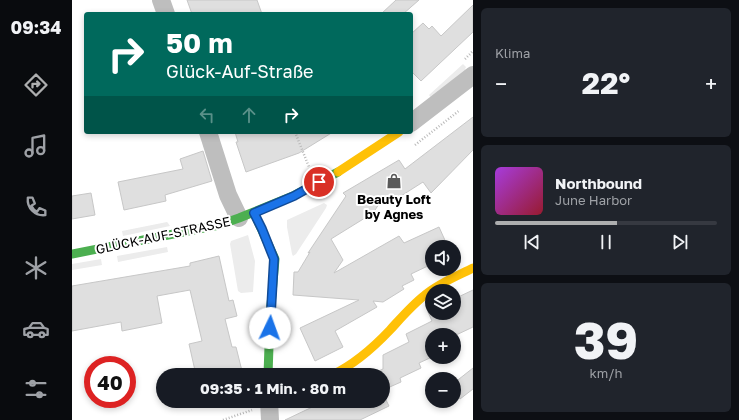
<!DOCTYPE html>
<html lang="de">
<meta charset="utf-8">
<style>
body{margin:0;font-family:"Golos Text",sans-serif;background:#20242c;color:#f1f3f6;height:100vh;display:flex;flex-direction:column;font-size:15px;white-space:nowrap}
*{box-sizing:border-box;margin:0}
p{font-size:13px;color:#9ea1a6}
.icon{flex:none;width:22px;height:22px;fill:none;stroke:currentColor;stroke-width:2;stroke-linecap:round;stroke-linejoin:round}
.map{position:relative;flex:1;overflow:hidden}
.panel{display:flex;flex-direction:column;gap:8px;padding:8px;background:#0d0f14;width:266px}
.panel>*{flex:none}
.hud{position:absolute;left:12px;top:12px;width:329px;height:122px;border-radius:4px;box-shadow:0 2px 6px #0003;background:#00695c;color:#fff;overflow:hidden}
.tools{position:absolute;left:353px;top:240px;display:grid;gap:8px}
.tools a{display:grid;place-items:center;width:36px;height:36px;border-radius:50%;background:#171b24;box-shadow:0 2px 6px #0003;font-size:20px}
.speed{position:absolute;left:12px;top:356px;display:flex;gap:8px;font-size:20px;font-weight:700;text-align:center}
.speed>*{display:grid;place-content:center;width:52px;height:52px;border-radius:50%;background:#171b24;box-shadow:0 2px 6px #0003;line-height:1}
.speed .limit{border:6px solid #d22;background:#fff;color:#111}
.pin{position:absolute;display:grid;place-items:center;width:34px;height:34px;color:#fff;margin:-17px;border:2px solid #fff;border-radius:50%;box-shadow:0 1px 4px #0007}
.me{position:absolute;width:44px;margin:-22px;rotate:3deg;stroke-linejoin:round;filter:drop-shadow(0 0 3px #0008)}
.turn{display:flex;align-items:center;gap:14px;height:84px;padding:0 16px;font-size:18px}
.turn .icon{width:52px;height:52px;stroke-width:2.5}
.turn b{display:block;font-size:28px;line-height:34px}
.lanes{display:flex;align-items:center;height:38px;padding:0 16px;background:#0003;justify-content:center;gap:20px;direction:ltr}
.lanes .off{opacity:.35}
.big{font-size:30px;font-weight:700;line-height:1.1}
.panel .tile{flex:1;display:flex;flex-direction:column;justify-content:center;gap:6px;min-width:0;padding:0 14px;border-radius:6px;background:#20242c}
.panel .dial{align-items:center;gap:0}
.dial b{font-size:52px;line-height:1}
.song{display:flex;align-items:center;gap:12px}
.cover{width:48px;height:48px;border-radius:6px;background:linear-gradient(135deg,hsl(280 70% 55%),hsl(350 70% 35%))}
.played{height:4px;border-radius:2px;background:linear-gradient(90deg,#adaeaf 55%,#363941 55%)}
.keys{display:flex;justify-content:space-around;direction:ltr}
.heat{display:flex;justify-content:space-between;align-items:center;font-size:22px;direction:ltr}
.trip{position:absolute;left:84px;top:368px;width:234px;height:40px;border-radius:20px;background:#171b24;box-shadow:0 2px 6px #0003;font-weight:700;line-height:40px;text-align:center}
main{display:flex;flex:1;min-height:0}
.dock{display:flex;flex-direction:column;width:72px;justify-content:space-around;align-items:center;background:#090b0e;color:#9ea1a6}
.dock .icon{width:28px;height:28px}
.dock .on{color:#adaeaf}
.dock b{font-size:18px;color:#f1f3f6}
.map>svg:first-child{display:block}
.green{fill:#ececec}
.building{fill:#dfdfdf;stroke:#c7c7c7}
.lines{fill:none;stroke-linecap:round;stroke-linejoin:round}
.path{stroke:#b9b9b9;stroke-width:2.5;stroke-dasharray:1 2;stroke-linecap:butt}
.street{stroke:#bebebe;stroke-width:18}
.fast{stroke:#4caf50;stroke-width:9}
.slow{stroke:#ffc107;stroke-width:9}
.route-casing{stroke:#114b97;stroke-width:10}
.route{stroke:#1a73e8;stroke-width:7}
.labels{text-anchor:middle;stroke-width:4;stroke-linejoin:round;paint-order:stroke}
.poi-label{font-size:13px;font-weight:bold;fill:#000;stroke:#fff}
.street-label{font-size:13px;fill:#000;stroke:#fff}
</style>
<main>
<nav class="dock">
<b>09:34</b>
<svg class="icon on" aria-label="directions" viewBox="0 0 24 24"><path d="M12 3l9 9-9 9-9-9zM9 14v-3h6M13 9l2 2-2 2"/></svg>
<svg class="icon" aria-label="music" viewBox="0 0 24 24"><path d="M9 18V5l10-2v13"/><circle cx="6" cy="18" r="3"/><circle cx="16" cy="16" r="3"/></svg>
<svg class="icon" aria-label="phone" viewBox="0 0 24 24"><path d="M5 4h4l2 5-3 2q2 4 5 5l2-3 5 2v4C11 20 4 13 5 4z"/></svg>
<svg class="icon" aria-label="climate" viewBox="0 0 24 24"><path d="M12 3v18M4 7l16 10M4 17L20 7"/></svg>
<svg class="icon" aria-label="car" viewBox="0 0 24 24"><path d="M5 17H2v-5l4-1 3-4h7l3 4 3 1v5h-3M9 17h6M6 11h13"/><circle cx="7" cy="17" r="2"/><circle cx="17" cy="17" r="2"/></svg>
<svg class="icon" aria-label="filters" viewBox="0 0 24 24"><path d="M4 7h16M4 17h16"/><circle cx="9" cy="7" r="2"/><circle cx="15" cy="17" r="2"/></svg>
</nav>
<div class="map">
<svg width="401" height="420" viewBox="0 0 401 420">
<rect width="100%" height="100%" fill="#fff"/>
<path class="green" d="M391 64 394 67 393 69 394 70 359 98 357 95Z
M252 203 255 205 254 208 224 254 221 256 220 254 215 227V220Z
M95 222 96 223 98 226 51 236 50 231Z
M176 235 183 261 181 292 169 293 166 291 158 244 159 241Z
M95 247 96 252 46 262 45 256Z
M29 259 30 265 0 270V264Z"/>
<path class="building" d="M115 0H185L190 14H120Z
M324 0H347L331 14H309Z
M401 5V32L349 81 339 71V34L351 23 357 29 360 26 369 36Z
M401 117V150L359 193 351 182 318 203 313 195 301 213 259 239 271 260 262 273 327 236 332 243 367 227 376 247H360V264L339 274 342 280 330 286 332 289 311 302 301 301 305 307 263 331 271 347 243 361 228 328 287 300 221 295 222 272H226L238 252 236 253 274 196 271 193 327 160 333 169Z
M163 132H261L227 153 174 172 164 142H166Z
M131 151 140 181 93 195 94 201 52 210 46 182 111 169 108 159Z
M19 193 23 215 0 219V196Z
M147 256 157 301 161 300 165 316 153 319 160 347H164L171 375H124L117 344 130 341 118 290 85 296 90 323 50 331 49 322 0 331V286L118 266V263Z
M401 290V327L382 336V335H360V357L347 363 349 368 328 378 329 382 311 390V375H298L311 369V355L337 342 334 334 360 321 356 312 360 310V313H382V299Z
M401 368V389L388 399 382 392V383Z
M311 394 317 406 288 420H213L253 401H311Z"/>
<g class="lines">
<path class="path" d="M393 59 401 51
M223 132 237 167
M343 145 388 110
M151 420 180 410"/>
<path class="street" d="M89 0 94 14
M339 123 401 75
M136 132 156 195 167 218
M197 401 198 420"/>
<path class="fast" d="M182 213 203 259 198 317 196 375
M0 254 147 225 167 218 221 196 266 172"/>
<path class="slow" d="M266 172 327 132
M260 375C283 364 301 348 318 330 329 318 340 305 353 295 367 283 385 276 401 268"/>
</g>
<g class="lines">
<g class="route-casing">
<path id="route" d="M198 328 202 259 190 229 182 213 222 196 247 182"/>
</g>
<use href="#route" class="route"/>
</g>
<defs>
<g id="shop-bare" transform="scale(1.2)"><path d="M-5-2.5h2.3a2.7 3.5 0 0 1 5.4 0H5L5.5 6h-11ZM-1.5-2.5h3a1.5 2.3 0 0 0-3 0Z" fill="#595959" stroke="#fff" stroke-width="2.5" paint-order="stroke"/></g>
</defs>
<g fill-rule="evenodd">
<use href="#shop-bare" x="322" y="181"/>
</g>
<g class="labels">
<g class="poi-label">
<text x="322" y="204">Beauty Loft<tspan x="322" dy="15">by Agnes</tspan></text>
</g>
<g class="street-label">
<text transform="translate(91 235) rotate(-12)" y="5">GLÜCK-AUF-STRASSE</text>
</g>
</g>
</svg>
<div class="tools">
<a><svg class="icon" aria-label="sound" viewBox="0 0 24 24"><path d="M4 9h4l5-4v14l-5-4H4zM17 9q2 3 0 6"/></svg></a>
<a><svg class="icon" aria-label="layers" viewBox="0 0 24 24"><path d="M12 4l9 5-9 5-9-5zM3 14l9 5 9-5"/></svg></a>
<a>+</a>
<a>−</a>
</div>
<div class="speed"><div class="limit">40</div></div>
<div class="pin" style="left:247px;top:182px;background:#d93025"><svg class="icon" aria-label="arrive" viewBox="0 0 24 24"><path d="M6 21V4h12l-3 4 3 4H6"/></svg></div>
<svg class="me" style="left:198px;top:328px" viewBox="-20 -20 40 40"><circle r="19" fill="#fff"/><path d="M0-13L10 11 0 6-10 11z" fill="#1a73e8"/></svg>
<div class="trip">09:35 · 1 Min. · 80 m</div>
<div class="hud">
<div class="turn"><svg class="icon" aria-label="right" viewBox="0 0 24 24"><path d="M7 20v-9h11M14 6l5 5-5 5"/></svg><div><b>50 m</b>Glück-Auf-Straße</div></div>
<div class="lanes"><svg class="icon off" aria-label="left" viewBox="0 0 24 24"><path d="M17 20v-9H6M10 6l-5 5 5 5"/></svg><svg class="icon off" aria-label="ahead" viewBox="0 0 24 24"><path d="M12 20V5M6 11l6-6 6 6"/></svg><svg class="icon" aria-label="right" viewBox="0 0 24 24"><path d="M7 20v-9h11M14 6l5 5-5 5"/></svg></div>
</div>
</div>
<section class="panel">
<div class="tile"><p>Klima</p>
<div class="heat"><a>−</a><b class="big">22°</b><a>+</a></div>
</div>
<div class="tile">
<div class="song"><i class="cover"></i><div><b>Northbound</b><p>June Harbor</p></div></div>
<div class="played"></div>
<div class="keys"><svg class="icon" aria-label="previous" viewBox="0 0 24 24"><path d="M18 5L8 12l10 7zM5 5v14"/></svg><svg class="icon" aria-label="pause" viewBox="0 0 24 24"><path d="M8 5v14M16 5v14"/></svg><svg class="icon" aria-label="next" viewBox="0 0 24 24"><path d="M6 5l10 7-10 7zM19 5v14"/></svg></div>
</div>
<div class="tile dial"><b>39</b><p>km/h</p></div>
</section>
</main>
